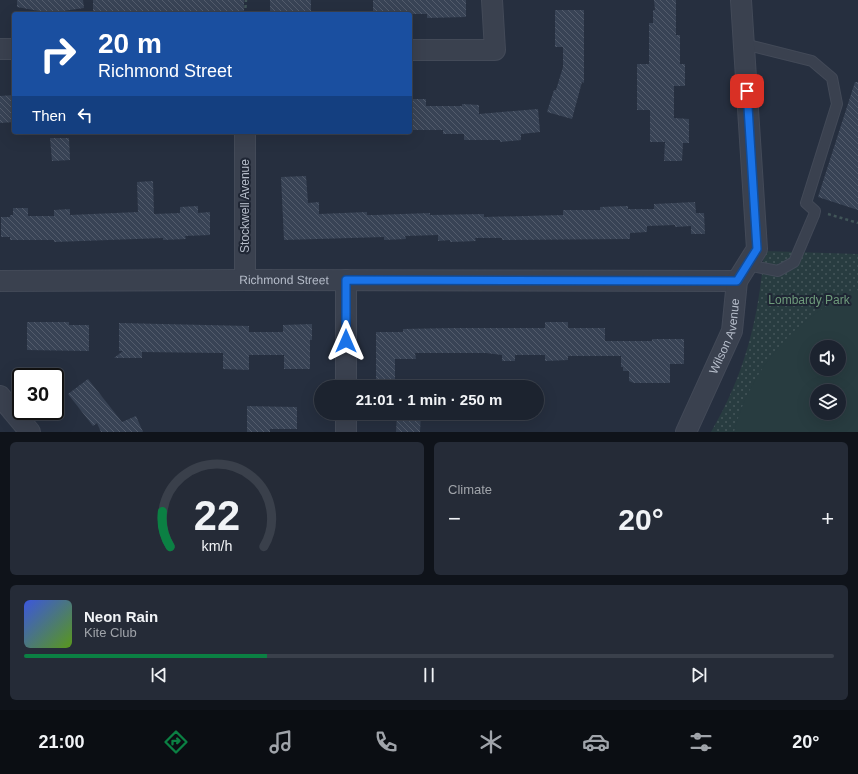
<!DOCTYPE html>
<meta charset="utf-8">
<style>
body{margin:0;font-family:Helvetica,sans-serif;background:#252b37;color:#f1f3f6;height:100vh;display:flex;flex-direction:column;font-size:15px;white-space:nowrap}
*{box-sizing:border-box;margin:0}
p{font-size:13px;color:#a0a4aa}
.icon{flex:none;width:22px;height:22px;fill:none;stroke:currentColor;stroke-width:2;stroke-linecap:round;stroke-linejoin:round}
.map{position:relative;height:432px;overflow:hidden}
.sheet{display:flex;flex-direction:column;gap:10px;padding:10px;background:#0f131a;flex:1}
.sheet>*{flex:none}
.hud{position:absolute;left:12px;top:12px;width:400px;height:122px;border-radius:4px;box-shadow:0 4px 16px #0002,0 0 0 1px #3a404b;background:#1a4fa0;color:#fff;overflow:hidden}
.fabs{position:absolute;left:810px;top:340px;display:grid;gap:8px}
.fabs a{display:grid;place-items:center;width:36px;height:36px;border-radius:50%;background:#1c232f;box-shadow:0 4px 16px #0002,0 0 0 1px #3a404b;font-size:20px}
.speed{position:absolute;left:12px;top:368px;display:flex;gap:8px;font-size:20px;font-weight:700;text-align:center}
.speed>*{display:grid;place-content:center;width:52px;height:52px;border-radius:50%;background:#1c232f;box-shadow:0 4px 16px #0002,0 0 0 1px #3a404b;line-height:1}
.speed .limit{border:2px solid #111;border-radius:6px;background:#fff;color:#111}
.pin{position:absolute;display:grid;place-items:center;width:34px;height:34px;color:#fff;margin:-17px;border-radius:8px;box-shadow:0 2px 6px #0006}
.me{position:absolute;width:44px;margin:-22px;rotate:0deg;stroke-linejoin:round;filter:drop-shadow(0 0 3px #0008)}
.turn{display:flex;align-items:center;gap:14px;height:84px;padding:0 20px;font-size:18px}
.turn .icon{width:52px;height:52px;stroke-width:2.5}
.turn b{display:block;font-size:28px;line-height:34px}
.then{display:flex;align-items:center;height:38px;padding:0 20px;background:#0003;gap:8px;font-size:15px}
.big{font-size:30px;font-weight:600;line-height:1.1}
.sheet .tile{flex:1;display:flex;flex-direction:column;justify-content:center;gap:6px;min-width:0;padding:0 14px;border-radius:6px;background:#252b37}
.sheet .dial{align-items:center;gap:0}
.dial svg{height:104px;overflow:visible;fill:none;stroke:#3a404b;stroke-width:7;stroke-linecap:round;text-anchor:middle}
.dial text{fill:#f1f3f6;stroke:none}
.song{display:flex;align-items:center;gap:12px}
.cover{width:48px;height:48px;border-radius:6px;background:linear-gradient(135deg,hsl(230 70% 55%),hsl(90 70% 35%))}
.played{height:4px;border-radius:2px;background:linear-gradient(90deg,#0b8043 30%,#3a404b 30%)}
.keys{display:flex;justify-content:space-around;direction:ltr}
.heat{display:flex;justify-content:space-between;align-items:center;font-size:22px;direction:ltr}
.sheet .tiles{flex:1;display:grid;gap:10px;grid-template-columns:1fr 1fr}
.tile:last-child{grid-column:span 2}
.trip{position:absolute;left:314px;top:380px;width:230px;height:40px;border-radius:20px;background:#1c232f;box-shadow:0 4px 16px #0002,0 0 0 1px #3a404b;font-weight:600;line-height:40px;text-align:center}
.dock{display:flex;height:64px;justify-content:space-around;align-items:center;background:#0b0e13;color:#a0a4aa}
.dock .icon{width:28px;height:28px}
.dock .selected{color:#0b8043}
.dock b{font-size:18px;color:#f1f3f6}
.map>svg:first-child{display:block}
.green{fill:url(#green-dots);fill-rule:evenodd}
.pitch{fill:#283c40;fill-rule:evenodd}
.building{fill:url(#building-back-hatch)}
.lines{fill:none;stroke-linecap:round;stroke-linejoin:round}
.service-casing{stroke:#434a58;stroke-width:12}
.minor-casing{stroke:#434a58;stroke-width:22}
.path{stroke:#415558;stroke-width:2.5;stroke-dasharray:3 3;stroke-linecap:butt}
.service{stroke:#3a414f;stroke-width:10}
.minor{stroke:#3a414f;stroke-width:20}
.route-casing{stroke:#114b97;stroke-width:10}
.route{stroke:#1a73e8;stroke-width:7}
.labels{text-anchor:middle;stroke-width:4;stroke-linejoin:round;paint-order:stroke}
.street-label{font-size:12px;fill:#b6bdca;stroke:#1f2634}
.park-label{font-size:12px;fill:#6e9a7b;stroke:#1f2634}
</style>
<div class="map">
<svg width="858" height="432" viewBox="0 0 858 432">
<defs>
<pattern id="green-dots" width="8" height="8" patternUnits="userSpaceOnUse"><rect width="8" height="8" fill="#283c40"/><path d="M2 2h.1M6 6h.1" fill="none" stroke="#45565a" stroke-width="1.8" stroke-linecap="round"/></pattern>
<pattern id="building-back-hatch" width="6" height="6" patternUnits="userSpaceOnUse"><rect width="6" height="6" fill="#384355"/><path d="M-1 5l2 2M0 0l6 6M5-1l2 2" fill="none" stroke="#535c6c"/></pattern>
</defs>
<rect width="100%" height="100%" fill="#262f3f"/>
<path class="green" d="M764 251 858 254V432H711C745 374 759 318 764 251ZM817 347H839V369H817ZM817 391H839V413H817Z"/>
<path class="pitch" d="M858 290V432H734C750 369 798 314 858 290ZM817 347H839V369H817ZM817 391H839V413H817Z"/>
<path class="building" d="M17 0H83L84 8 50 13 17 7Z
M93 0H244V14H93Z
M270 0H311V14H270Z
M373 0H466V17L427 18V14H373Z
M654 0H676V35H680V64H685V86H674V118L689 119V143H683L682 161H664L665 142H650V110H637V64H649V23H653V10H655Z
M555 10H584V83L582 82 572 119 547 112 554 90H556L563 67V47H555Z
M855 82H858V210L818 197Z
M14 95V122L0 123V96Z
M410 99H426V106H462V104L479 105V114L538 109 540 132 521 134V140L500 142V140H464V134H443V130H410Z
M50 138H69L70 160 52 161Z
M306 176 308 203 319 202V214L367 212V215H375L430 213V215L484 214V217L563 215V210H600V207L628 206V209H654V204L695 202 696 213H704L705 234H691V226L675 227V225L647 226V232L630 233V239L502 240V238H475L476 241 450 242V240L438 241V235L405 236 406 239 384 240V237L284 240 281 177Z
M153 181 154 214 180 213V207L198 206V213L210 212V235L185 236 186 239 163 240V238L54 242V240H10V237H1V217H10V215H13V208H28V216H54V210L70 209V215L138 212 137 182Z
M27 322H69V325H89V351L27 350Z
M545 322H568V328H605V341H652V339H684V364H670V383H634L629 381V371H623V367H621V356H568V360L545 361V355H515V361H502V355L486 353H415L416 359H395V382L376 383V332H403V329L454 328H545Z
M119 323 249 326V332H283V325L312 324V340H310V369H284V355H249V370L223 369V353L142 352V358H114L123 351H119Z
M88 379 122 422 136 416 143 432H99H101L97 423 93 426 68 394Z
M247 406 297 407V429H270V432H247Z
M397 413H421L420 432H396Z"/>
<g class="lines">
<g class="service-casing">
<path id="service" d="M744 44 812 61 832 78 837 104 806 203 815 211 814 215 794 262 778 271 747 265"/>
</g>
<g class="minor-casing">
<g id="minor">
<path d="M0 49H14"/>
<path d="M410 50H495L492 0"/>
<path d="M245 132V280"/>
<path d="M346 280V387"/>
<path id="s1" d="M0 281 245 280 737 281"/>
<path d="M0 396 30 432"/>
<path d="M346 413V432"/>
<path id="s2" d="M686 432 732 331 737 281 757 249 741 0"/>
</g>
</g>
<path class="path" d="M245 14 246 0
M828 214 858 223"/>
<use href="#service" class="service"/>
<use href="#minor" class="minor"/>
</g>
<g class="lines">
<g class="route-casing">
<path id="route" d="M346 341V280L737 281 757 249 747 91"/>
</g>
<use href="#route" class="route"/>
</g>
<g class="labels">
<g class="street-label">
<text transform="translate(245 206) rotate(-90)" y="4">Stockwell Avenue</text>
<text dy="4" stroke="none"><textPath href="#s1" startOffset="284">Richmond Street</textPath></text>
<text dy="4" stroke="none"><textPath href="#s2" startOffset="104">Wilson Avenue</textPath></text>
</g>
<g class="park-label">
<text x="809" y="304">Lombardy Park</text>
</g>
</g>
</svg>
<div class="fabs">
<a><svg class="icon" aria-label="sound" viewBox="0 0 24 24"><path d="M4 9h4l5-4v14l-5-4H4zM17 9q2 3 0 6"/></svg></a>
<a><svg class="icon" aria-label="layers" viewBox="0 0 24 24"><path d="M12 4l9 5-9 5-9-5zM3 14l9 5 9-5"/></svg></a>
</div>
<div class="speed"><div class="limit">30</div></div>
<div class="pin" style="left:747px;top:91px;background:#d93025"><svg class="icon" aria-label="arrive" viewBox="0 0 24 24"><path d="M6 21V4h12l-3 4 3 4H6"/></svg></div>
<svg class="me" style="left:346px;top:341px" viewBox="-20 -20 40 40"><path d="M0-17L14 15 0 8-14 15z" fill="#1a73e8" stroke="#fff" stroke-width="4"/></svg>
<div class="trip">21:01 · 1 min · 250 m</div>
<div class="hud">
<div class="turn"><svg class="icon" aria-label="right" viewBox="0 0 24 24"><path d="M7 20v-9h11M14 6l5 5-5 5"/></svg><div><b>20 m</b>Richmond Street</div></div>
<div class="then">Then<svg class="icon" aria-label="left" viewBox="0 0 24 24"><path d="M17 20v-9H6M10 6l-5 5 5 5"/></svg></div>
</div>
</div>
<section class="sheet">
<div class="tiles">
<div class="tile dial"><svg viewBox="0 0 100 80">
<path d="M14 69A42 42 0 1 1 86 69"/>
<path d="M14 69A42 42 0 0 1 8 42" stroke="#0b8043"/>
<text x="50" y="56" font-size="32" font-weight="700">22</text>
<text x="50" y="72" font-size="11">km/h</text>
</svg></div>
<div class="tile"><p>Climate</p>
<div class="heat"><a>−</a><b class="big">20°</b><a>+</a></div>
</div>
<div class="tile">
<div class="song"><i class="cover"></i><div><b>Neon Rain</b><p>Kite Club</p></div></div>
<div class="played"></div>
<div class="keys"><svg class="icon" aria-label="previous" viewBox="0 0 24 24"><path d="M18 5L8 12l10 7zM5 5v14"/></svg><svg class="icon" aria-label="pause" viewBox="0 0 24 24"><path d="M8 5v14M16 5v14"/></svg><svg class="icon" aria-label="next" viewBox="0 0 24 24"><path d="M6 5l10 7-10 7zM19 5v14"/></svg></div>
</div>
</div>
</section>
<nav class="dock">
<b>21:00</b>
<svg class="icon selected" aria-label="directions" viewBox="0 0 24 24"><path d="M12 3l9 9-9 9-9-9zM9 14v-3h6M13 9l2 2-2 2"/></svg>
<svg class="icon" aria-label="music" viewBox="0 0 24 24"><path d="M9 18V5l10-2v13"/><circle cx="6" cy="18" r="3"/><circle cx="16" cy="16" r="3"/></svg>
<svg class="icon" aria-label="phone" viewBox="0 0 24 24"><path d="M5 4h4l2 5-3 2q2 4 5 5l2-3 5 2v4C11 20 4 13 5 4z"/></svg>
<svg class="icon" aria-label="climate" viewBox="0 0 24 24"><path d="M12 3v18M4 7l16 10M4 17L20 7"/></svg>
<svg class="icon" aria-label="car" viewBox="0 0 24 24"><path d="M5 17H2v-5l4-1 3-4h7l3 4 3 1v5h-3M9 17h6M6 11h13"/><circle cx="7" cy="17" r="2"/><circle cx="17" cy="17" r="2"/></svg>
<svg class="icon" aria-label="filters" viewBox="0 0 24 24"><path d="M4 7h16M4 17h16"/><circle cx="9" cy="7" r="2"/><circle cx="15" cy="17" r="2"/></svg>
<b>20°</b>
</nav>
